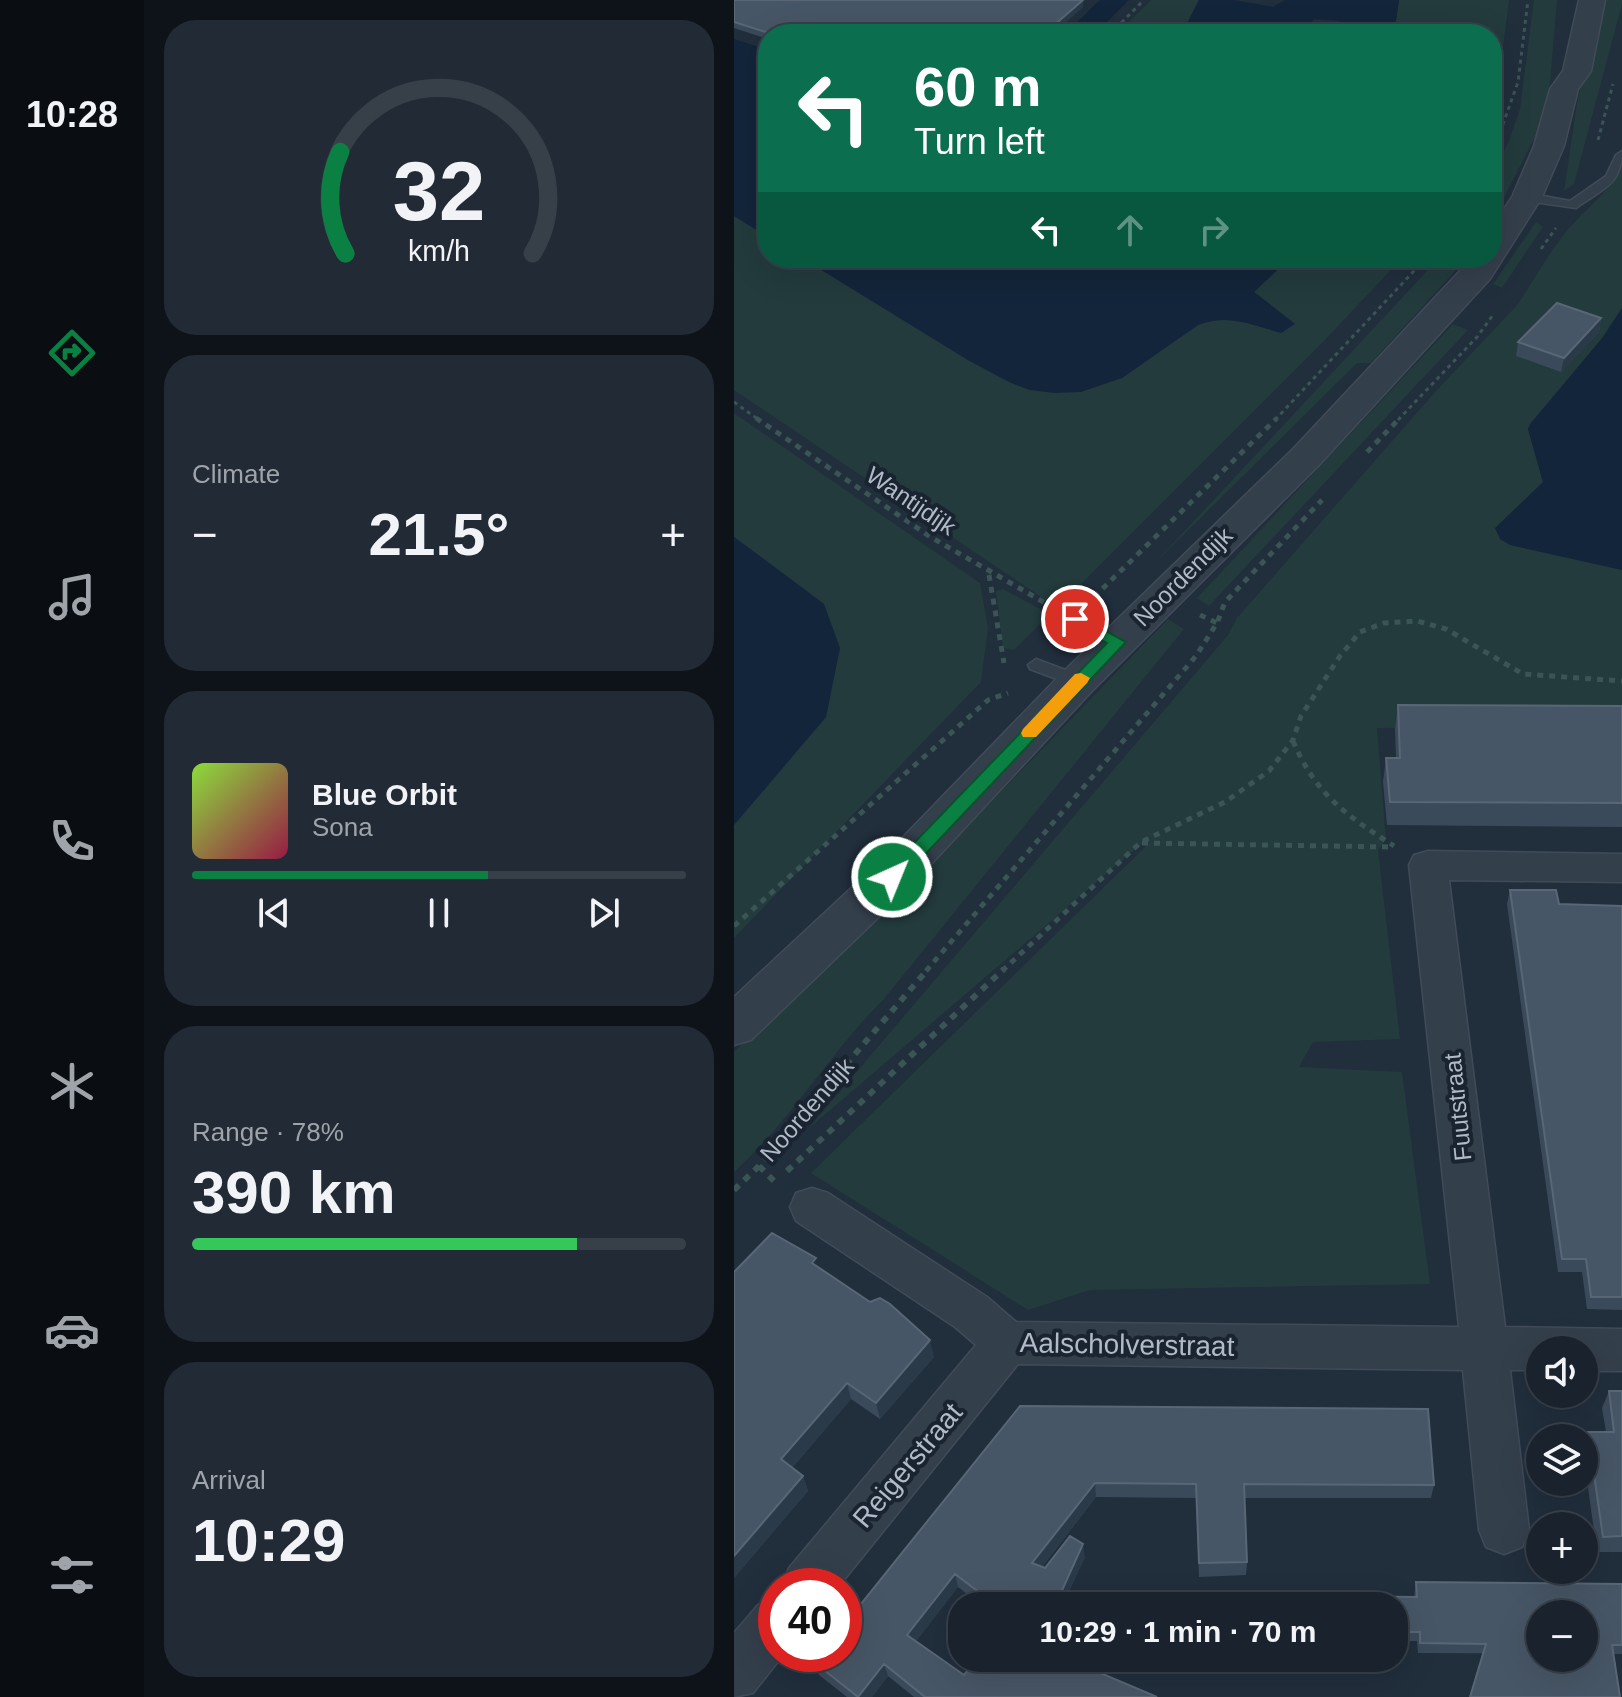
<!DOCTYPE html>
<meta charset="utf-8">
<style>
body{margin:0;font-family:Arial,sans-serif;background:#222a35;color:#f1f3f6;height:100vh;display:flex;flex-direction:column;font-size:30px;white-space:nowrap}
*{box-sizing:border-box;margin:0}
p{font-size:26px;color:#9fa4aa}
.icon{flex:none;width:44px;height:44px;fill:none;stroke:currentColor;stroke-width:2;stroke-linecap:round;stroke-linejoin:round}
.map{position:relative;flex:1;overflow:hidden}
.drawer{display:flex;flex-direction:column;gap:20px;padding:20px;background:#0e1319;width:590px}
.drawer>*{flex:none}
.guide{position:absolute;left:24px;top:24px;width:744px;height:244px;border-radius:32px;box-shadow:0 8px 32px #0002,0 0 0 2px #373f49;background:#0b6e4f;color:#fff;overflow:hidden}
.buttons{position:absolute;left:792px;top:1336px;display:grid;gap:16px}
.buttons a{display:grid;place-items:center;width:72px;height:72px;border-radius:50%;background:#19222d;box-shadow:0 8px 32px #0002,0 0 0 2px #373f49;font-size:40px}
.speed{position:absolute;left:24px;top:1568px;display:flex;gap:16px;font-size:40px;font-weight:700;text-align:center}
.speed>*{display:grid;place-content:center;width:104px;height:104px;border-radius:50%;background:#19222d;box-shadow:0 8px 32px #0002,0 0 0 2px #373f49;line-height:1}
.speed .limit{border:12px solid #d22;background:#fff;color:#111}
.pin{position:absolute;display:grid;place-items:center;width:68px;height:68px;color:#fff;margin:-34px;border:4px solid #fff;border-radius:50%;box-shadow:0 2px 8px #0007}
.me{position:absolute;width:88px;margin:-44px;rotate:44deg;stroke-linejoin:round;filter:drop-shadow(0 0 6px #0008)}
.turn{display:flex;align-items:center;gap:28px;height:168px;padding:0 24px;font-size:36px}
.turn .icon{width:104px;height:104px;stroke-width:2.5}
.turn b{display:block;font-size:56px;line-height:68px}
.lanes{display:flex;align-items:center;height:76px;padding:0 24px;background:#0003;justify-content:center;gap:40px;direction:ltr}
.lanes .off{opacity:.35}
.big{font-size:60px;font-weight:700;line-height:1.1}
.drawer .tile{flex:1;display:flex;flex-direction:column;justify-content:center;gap:12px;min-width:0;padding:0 28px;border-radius:32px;background:#222a35}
.drawer .dial{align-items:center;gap:0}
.dial svg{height:208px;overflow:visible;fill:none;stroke:#373f49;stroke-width:7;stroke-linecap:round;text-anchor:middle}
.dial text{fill:#f1f3f6;stroke:none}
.song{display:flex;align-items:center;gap:24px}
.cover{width:96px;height:96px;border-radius:12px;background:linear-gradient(135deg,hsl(90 70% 55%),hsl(340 70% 35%))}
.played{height:8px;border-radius:4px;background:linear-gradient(90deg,#0b8043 60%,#373f49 60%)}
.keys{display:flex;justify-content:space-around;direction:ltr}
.heat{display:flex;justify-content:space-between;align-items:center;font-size:44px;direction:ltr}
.charge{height:12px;border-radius:6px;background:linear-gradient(90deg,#34c759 78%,#373f49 0)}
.trip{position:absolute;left:214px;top:1592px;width:460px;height:80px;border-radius:32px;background:#19222d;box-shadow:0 8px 32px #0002,0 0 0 2px #373f49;font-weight:700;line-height:80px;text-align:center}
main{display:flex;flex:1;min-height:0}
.menu{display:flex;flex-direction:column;width:144px;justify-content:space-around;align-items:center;background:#0a0e12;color:#9fa4aa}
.menu .icon{width:56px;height:56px}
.menu .selected{color:#0b8043}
.menu b{font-size:36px;color:#f1f3f6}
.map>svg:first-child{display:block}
.green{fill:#233b3d}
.water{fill:#13253a}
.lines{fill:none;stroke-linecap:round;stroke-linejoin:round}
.service-casing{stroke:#414b58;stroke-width:3}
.minor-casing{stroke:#414b58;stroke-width:3}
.tertiary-casing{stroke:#414b58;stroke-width:3}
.path-far2{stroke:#3b5455;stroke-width:3;stroke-dasharray:4 4;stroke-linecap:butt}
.path-far1{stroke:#3b5455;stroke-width:5;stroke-dasharray:6 6;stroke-linecap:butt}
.path{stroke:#3b5455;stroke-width:6;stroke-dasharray:7 7;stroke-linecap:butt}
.service{fill:#343f4c;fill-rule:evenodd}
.minor{fill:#343f4c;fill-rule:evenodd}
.tertiary{fill:#343f4c;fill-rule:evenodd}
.wall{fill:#3b4a5a}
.shaded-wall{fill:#2b3a49}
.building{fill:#475666;stroke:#586675;stroke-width:2;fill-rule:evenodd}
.route{fill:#0b8043;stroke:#07532c;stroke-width:2}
.slow{fill:#f59e0b}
.labels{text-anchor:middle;stroke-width:8;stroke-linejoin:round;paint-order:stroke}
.street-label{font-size:24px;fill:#b0bac8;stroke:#1a2431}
.near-street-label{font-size:28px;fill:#b0bac8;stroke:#1a2431}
</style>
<main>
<nav class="menu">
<b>10:28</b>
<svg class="icon selected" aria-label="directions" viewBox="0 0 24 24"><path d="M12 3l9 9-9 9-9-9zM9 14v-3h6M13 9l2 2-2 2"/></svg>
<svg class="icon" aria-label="music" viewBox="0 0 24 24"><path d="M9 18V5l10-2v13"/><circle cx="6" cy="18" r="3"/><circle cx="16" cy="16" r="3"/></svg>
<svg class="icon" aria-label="phone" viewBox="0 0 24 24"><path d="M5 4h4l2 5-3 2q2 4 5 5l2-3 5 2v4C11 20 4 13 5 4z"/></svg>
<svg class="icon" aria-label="climate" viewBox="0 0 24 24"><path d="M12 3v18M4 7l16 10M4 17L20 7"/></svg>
<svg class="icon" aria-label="car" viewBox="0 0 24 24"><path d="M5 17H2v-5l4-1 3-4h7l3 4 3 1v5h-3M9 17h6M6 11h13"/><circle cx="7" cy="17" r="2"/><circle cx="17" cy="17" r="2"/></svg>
<svg class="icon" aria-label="filters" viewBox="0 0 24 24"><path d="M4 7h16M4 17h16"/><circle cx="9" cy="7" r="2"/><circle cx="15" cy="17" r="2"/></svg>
</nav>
<section class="drawer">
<div class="tile dial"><svg viewBox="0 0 100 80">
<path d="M14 69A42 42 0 1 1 86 69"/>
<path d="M14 69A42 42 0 0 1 12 30" stroke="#0b8043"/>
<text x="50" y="56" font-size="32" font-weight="700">32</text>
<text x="50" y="72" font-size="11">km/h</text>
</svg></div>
<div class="tile"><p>Climate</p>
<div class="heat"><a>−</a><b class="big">21.5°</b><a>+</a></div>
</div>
<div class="tile">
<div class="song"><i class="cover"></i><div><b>Blue Orbit</b><p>Sona</p></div></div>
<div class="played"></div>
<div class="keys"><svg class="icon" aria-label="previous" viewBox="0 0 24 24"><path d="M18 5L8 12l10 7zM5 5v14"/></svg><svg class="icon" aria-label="pause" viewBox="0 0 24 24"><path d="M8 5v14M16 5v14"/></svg><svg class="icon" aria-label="next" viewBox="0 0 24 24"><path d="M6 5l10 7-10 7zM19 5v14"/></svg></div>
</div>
<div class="tile"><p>Range · 78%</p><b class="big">390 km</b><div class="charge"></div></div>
<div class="tile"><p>Arrival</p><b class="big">10:29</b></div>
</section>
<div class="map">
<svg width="888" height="1697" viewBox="0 0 888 1697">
<rect width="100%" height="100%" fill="#212e3c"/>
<path class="green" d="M417 0H465L453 25 482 34H383Z
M665 0H775L765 80 758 104V34H660Z
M800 0H823L816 83 802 135 758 221V176L775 141 786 109Z
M866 0H888V4L840 184 830 191 843 103Z
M888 165V308L869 337 794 429 809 482 847 560 888 570V726L643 728 652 840 644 850 666 1039 579 1042 565 1067 668 1072 696 1284 356 1290 294 1310 77 1173 412 846 406 845 74 1129 494 635 503 618 702 391 784 304 817 252 834 229 873 189Z
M0 216 34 237V258H68L234 360 275 382 296 390 388 378 464 325C493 313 519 325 547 332L560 323 520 292 556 258H668L589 342 334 597 316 603 0 390Z
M802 222 809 227 768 288 759 284Z
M705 258H733L637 363H623L419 565Z
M719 324 734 330 475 606 463 598Z
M0 413 246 583 254 628 247 682 0 938V825L92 717 90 604 0 537Z
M269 589 316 614 280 650 269 648 262 591Z
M434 619 450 629 150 999C95 1053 57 1121 0 1172V1052L225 835Z"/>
<path class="water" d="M366 0H395L361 34H304L337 28Z
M465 0H500L539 7 551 0H665L660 34H598L606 21 580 19 570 34H482L452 25Z
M0 39 34 50V237L0 216Z
M68 258H556L520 292 561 324 547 333C519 325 493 313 464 325L388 378 347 392 320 393 296 390 275 382 234 360Z
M888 308V570L776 545 766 539 761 528 809 482 794 429 796 424 869 337Z
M0 537 90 604 106 648 92 717 0 825Z"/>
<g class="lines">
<g class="service-casing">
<path id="service" d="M888 151C888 185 867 190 842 208L793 201 787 197 793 193 836 201 872 176 882 155Z
M341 614 390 638 392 642 390 646H378L335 623 333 619Z
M302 659 350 677 352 681 344 687 296 669 294 665Z"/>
</g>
<g class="minor-casing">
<path id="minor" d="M694 851 888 854V882L715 880 771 1327 888 1329V1371H850V1350H806V1370H776L795 1530 788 1547 770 1554 752 1547 745 1530 729 1370 284 1364 105 1586H48L55 1568 242 1345 221 1327 62 1221 56 1207 62 1193 78 1188 94 1193 253 1297 282 1322 725 1327 675 865 680 855Z
M42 1597V1654H50L19 1693 0 1697V1633L24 1605Z"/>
</g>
<g class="tertiary-casing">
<path id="tertiary" d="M845 0H871L857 71 844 89 830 146 808 197 756 279 586 464 358 691 174 889 17 1040 0 1045V997L142 865 330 671 560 448 738 258H758V227L778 197 800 146 816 89 829 71Z"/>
</g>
<path class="path-far2" d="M376 34 410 0
M864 140 879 84
M758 155 784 82 794 0
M807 249 822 228
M0 402 25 420
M541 420 692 258
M664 420 743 337 759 315"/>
<path class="path-far1" d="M22 418 195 536 318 607
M633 452 666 418
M255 575 270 663
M360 597 543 418
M466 615 483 623
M559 741C582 795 612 815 660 846
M408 843 658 847
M0 926 254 700 274 693
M192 971 462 656 483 623 491 602 588 500
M268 971 407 842 491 802 535 771 559 740 567 716 606 656 626 632 650 623 683 621 712 629 789 674 888 681"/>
<path class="path" d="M25 1166 43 1184
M53 1171 270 969
M0 1190 25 1166 194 969"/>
<use href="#service" class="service"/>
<use href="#minor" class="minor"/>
<use href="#tertiary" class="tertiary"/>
</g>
<path class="wall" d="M0 0 349 1V7L318 34H34V39L0 28Z
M867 318 865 332 827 372 782 356 784 342Z
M664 705 888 706V827L653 825 649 782 652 758H662L661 729Z
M776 890 825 904 888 906V1310L853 1309 848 1272H824L773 904Z
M85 1267 200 1357 146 1419 117 1399 58 1468 69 1476 74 1491 0 1578Z
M875 1391H888V1552H863L850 1459V1444L854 1432H872L868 1408Z
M286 1406 700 1485 697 1498H510L513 1562 512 1575 465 1577 462 1498 362 1497 308 1567 311 1568 351 1557 328 1606H249L224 1587 182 1641 230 1675 423 1697H180L154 1676 138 1697H113L85 1675 80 1662Z
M682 1582 888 1584V1654L684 1653 683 1641H660V1606H595L596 1596 680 1597Z"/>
<path class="shaded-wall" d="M345 0H350L349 1V7L318 34H310Z
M867 318 865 332 827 372 830 358Z
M196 1340 200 1357 146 1419 142 1403Z
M113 1383 117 1399 52 1475 47 1459Z
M69 1476 74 1491 0 1578V1556Z
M361 1483 362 1497 300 1577 298 1563Z
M349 1544 351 1557 328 1606H321Z
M221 1574 224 1587 177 1648 173 1635Z
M150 1664 154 1676 138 1697H124Z"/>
<path class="building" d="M0 0H349L310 34H38L0 22Z
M823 303 867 318 830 358 784 342Z
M664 705 888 706V803L656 802 652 758H666Z
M776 890H822L825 904 888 906V1297H857L852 1259H828Z
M38 1233 82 1258 78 1263 136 1302 146 1298 156 1304 196 1340 142 1403 113 1383 47 1459 69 1476 0 1556V1272Z
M875 1391H888V1536L869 1537 854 1432H880Z
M286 1406 694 1409 700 1485 510 1484 513 1562 465 1563 462 1484 361 1483 298 1563 311 1568 336 1536 349 1544 321 1606H263L221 1574 173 1635 230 1675 243 1658H331L423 1697H191L150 1664 124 1697 80 1662 86 1654H110V1625Z
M682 1582 888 1584V1645H878L886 1697H736L752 1644 686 1643V1632H660V1606H597L596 1596 683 1597ZM806 1614H850V1658H806Z"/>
<path class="route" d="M341 614 392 642 165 882H152L149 877 152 872 373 643 335 623 332 619Z"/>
<path class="slow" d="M347 673 356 678 353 683 302 737H289L287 733 289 729 341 674Z"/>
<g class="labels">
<g class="street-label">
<text transform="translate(177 501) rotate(34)" y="8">Wantijdijk</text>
<text transform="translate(449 577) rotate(-45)" y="8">Noordendijk</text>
<text transform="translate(724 1107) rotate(-96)" y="8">Fuutstraat</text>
<text transform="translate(73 1110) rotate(-49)" y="8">Noordendijk</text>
</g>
<g class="near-street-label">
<text transform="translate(393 1344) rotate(1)" y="10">Aalscholverstraat</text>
<text transform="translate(173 1465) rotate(-50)" y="10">Reigerstraat</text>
</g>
</g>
</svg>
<div class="buttons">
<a><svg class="icon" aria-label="sound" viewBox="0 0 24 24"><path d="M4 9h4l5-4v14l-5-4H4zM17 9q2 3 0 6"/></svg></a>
<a><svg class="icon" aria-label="layers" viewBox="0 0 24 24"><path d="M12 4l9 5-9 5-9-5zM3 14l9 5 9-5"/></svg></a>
<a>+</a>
<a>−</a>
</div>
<div class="speed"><div class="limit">40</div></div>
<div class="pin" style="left:341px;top:619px;background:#d93025"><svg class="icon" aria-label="arrive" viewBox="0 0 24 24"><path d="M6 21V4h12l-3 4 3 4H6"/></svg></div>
<svg class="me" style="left:158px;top:877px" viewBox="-20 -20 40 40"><circle r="17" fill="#0b8043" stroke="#fff" stroke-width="3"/><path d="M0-11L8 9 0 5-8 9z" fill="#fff"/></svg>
<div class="trip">10:29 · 1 min · 70 m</div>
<div class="guide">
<div class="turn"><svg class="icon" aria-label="left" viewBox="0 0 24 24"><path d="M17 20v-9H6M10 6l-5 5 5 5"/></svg><div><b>60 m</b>Turn left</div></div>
<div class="lanes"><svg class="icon" aria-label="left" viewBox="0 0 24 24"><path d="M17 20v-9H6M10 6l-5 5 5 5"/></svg><svg class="icon off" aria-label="ahead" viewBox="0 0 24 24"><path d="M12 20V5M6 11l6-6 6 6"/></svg><svg class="icon off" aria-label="right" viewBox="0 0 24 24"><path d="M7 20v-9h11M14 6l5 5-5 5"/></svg></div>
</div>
</div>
</main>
